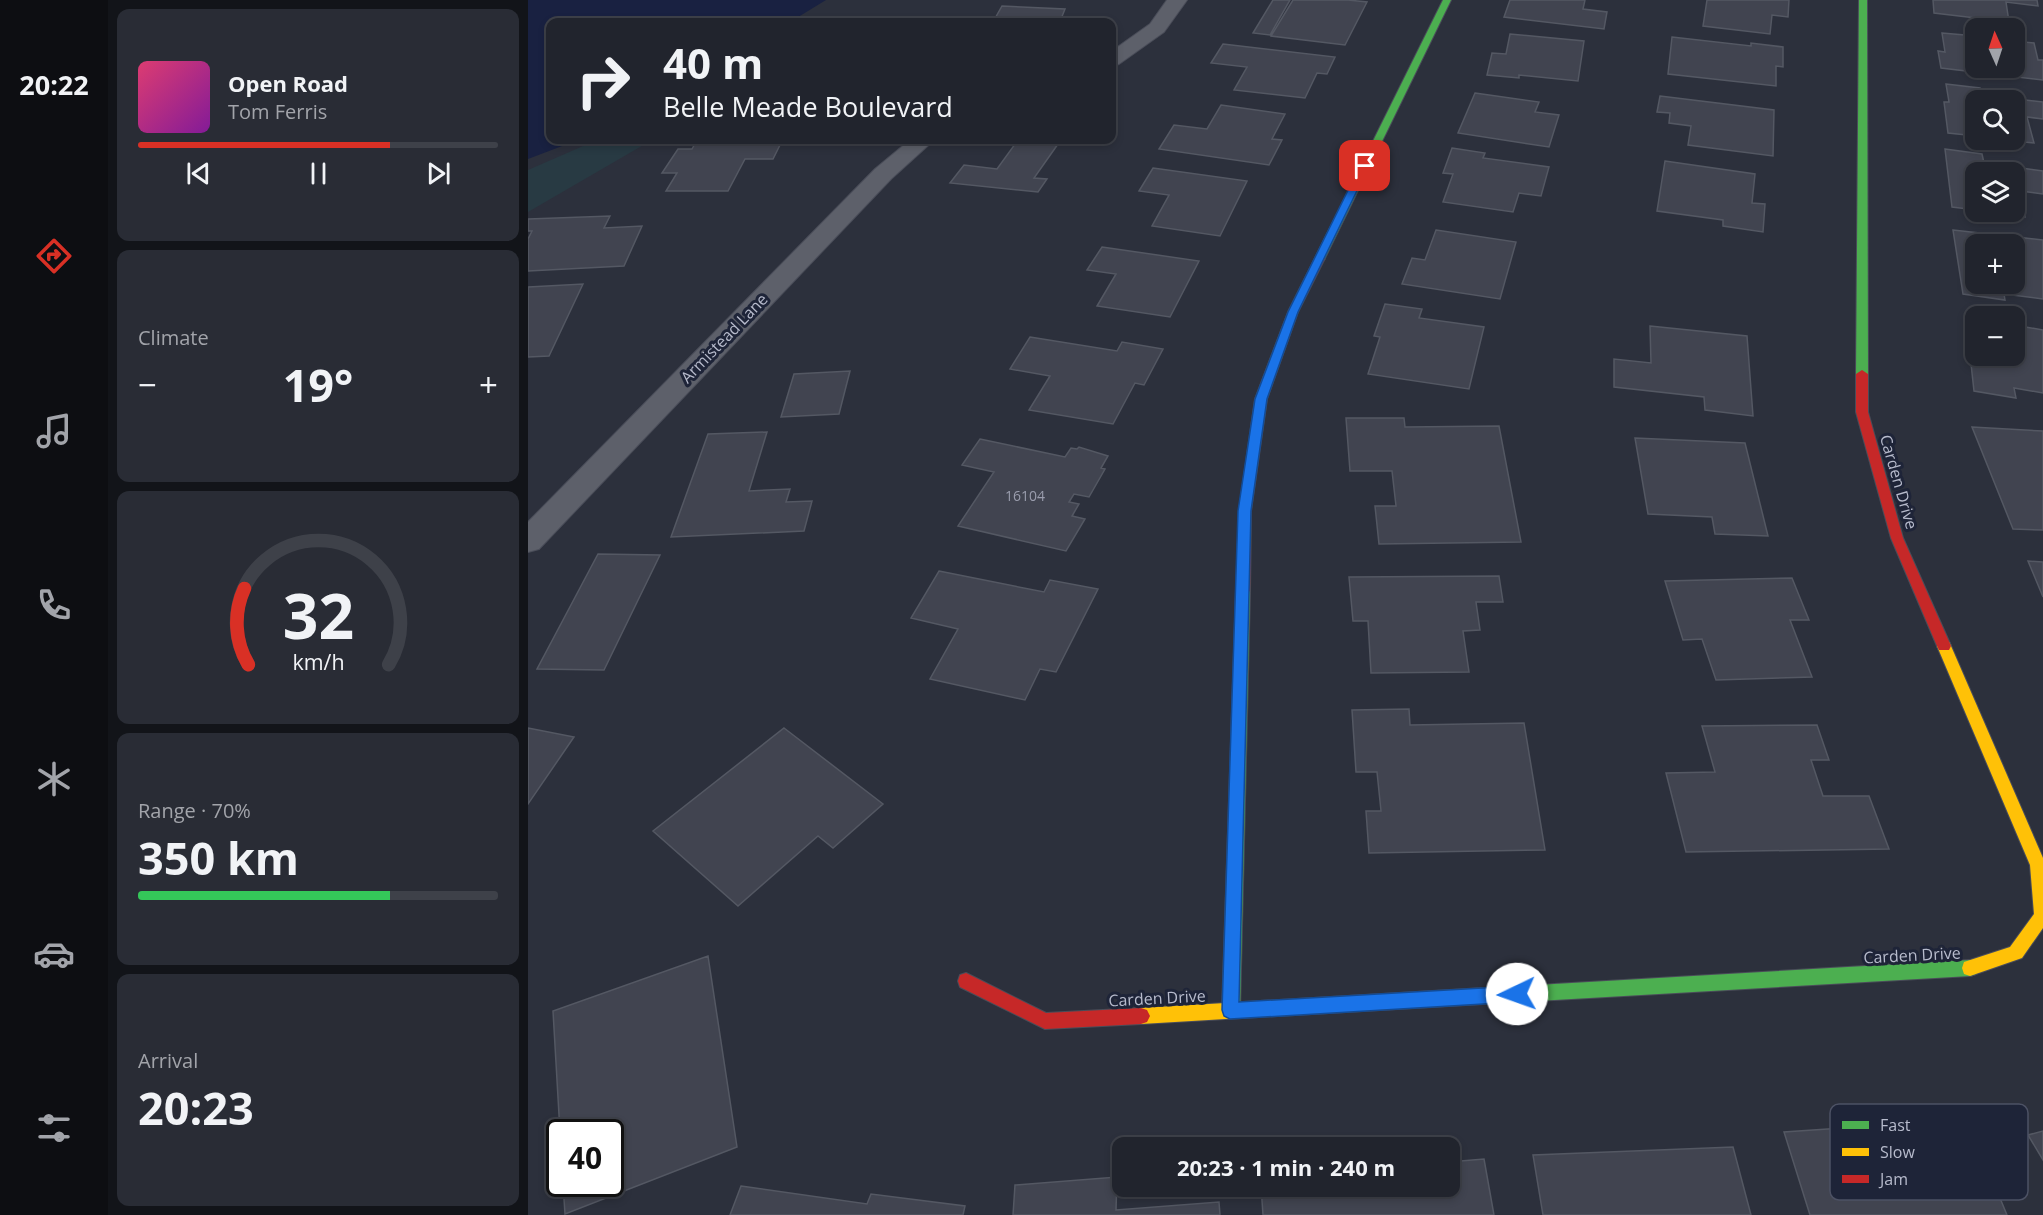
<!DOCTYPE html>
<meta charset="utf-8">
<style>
body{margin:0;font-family:"Open Sans",sans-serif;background:#292c35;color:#f1f3f6;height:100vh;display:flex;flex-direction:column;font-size:22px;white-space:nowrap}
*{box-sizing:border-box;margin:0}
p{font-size:20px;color:#a2a4aa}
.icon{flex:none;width:33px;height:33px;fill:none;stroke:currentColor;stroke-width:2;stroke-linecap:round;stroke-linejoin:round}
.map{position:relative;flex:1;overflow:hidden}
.details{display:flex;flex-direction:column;gap:9px;padding:9px;background:#121419;width:420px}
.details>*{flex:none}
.top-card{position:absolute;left:18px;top:18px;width:570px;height:126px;border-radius:12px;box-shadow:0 3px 9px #0003,0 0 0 2px #3e4149;background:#21242d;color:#f1f3f6;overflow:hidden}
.needle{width:39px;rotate:357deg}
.fabs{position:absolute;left:1437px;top:18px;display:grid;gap:12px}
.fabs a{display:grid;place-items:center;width:60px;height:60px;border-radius:12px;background:#21242d;box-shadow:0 3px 9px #0003,0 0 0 2px #3e4149;font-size:30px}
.speed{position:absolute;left:18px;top:1119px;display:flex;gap:12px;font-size:30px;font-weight:700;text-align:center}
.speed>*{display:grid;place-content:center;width:78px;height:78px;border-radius:50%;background:#21242d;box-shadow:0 3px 9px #0003,0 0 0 2px #3e4149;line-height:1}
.speed .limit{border:3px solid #111;border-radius:9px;background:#fff;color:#111}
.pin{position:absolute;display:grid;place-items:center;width:51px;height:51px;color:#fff;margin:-26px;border-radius:12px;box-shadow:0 3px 9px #0006}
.me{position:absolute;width:66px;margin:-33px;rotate:267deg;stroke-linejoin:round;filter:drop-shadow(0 0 4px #0008)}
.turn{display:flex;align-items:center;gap:21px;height:126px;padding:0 18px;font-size:27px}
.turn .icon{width:78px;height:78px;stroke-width:2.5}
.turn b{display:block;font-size:42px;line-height:51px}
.big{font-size:45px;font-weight:700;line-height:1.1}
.details .card{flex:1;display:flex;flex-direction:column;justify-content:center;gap:9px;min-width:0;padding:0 21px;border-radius:12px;background:#292c35}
.details .dial{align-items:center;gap:0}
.dial svg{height:156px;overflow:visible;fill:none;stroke:#3e4149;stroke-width:7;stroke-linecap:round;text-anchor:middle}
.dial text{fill:#f1f3f6;stroke:none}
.song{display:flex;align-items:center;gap:18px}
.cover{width:72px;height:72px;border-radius:9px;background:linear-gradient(135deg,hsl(340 70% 55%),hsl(290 70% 35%))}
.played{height:6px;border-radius:3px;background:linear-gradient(90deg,#d93025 70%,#3e4149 70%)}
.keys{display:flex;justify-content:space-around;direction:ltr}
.heat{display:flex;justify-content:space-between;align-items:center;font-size:33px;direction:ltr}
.charge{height:9px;border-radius:4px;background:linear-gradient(90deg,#34c759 70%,#3e4149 0)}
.trip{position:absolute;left:584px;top:1137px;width:348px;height:60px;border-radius:12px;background:#21242d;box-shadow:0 3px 9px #0003,0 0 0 2px #3e4149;font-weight:700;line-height:60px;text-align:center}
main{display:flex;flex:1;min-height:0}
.dock{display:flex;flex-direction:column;width:108px;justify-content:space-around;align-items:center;background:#0d0e12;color:#a2a4aa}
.dock .icon{width:42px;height:42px}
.dock .active{color:#d93025}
.dock b{font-size:27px;color:#f1f3f6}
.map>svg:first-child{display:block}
.green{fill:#283a43}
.water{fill:#192141}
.building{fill:#414450;stroke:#545863;stroke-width:1.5;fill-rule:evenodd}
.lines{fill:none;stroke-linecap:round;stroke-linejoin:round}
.street-casing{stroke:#4a4d59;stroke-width:2}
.fast-casing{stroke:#4a4d59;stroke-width:2}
.slow-casing{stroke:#4a4d59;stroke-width:2}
.jam-casing{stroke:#4a4d59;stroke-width:2}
.street{fill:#5d606a;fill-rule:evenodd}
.fast{fill:#4caf50;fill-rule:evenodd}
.slow{fill:#ffc107;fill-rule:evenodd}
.jam{fill:#c62828;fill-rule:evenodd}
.route{fill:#1a73e8;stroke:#114b97;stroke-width:1.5}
.labels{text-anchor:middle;stroke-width:6;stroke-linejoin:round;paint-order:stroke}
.number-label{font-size:14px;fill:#9a9dad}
.street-label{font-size:16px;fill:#b7bbcc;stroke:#1e2438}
.key{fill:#1e2438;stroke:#4c5164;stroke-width:1.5}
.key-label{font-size:16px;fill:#b7bbcc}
</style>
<main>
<nav class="dock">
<b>20:22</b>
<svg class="icon active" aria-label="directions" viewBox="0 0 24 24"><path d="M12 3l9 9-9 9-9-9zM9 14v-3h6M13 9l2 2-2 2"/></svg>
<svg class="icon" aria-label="music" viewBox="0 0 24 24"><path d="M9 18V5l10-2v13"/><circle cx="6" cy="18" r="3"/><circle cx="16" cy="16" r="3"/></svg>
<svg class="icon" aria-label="phone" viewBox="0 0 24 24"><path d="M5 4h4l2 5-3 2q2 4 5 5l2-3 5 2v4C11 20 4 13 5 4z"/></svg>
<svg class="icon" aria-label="climate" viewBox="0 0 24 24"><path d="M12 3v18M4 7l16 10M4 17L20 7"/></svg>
<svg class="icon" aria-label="car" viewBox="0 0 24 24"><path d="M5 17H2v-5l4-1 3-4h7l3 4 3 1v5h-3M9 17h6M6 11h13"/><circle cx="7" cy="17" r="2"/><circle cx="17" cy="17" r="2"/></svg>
<svg class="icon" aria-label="filters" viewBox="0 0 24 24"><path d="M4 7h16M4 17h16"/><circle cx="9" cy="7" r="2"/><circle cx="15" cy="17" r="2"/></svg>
</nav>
<section class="details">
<div class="card">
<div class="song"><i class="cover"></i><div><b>Open Road</b><p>Tom Ferris</p></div></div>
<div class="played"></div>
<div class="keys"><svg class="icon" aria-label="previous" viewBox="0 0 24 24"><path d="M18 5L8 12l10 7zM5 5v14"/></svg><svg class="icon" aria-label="pause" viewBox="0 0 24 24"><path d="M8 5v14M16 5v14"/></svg><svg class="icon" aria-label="next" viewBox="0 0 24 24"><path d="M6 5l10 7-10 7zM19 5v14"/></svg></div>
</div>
<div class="card"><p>Climate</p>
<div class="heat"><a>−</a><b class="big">19°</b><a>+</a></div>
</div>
<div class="card dial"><svg viewBox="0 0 100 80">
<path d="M14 69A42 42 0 1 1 86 69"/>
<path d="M14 69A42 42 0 0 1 12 30" stroke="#d93025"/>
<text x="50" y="56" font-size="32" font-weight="700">32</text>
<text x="50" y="72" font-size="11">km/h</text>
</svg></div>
<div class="card"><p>Range · 70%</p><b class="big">350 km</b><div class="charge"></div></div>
<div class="card"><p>Arrival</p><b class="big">20:23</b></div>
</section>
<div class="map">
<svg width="1515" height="1215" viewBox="0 0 1515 1215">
<rect width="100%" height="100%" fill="#2c303c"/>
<path class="green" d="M69 140H124L0 212V170Z"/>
<path class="water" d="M0 0H298L262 22H22V140H50L0 159Z"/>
<path class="building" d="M745 0H762L742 35 725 33Z
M765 0H820L839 2 817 45 743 36Z
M982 0H1057L1055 9 1079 12 1076 29 976 17Z
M1179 0H1261L1260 17 1244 15 1242 34 1175 26Z
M1405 0H1509L1510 6 1478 2 1481 22 1406 13Z
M474 6 537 9 533 19H520L519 22H465Z
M1414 33 1448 36V68H1486V41L1506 43 1510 60H1515V80L1413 68 1410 51 1417 52Z
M982 34 1056 41 1050 81 991 75V78L959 75 964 53 978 54Z
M1144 37 1223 46V43L1255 47V67L1248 66V86L1140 74Z
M695 44 807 57 799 74 789 73 777 98 706 90 719 67 683 63Z
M1418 84 1452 88 1453 95 1515 102V119L1499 117 1506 143 1476 140H1486V100H1448V136L1420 133 1416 102H1421Z
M947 93 1011 102 1007 112 1031 115 1021 147 930 133Z
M1132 96 1246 110 1245 156 1160 145 1163 126 1141 123 1142 113 1129 112Z
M693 105 757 114 744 139 754 140 741 165 631 149 646 125 679 129Z
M169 140 254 141 245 159H217L200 191H138L149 173H134L150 149H164Z
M490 140 530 144 506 178 519 179 510 192 422 183 436 165 469 169Z
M924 148 957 153 955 158 1021 167 1013 196 991 193 985 212 915 202 925 174 915 173Z
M1417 149 1454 154 1456 163 1515 171V194L1492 191 1497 217 1456 212H1486V172H1448V210L1424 207Z
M1137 161 1227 174 1224 203 1237 204 1235 232 1195 226V220L1129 211Z
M625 168 719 181 692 236 624 226 641 195 611 191Z
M82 216 76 228 114 226 96 266 0 271V239L4 231H0V219Z
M908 230 988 242 972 299 874 284 884 258 897 260Z
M1425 230 1515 240V299L1476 294 1477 300 1435 294ZM1448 244H1486V284H1448Z
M574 247 671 261 642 317 569 306 588 274 559 270Z
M55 284 21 356 0 357V287Z
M857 304 894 309 891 318 956 327 941 389 840 374 852 337 846 336Z
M1438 318 1448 319V356H1486V325L1515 330V393L1486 388 1488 398 1446 391Z
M1122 326 1219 336 1225 416 1177 410 1176 397 1086 387V359L1123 363Z
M502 337 589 351 594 342 635 349 616 385 607 383 585 424 501 410 522 376 482 369Z
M322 371 311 414 253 417 266 374Z
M818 418H876L877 427 971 426 993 542 851 544 847 506H868L864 471H822Z
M1444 427 1515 431V530L1485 529Z
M239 432 221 491 262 489 258 502 284 501 276 531 143 537 180 434Z
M1107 438 1217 443 1240 536 1187 534 1184 517 1120 514Z
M452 439 537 457 543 448 549 449 551 447 580 456 573 468 577 469 561 497 546 494 541 502 551 504 544 516 557 519 538 551 430 526 466 472 434 465Z
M70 554 132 555 76 670 9 669Z
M1500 561 1515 562V597Z
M411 571 516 592 522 580 570 589 528 672 512 669 497 700 402 679 430 629 383 618Z
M971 576 975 602H948L952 630 935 631 941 672 843 673 840 621H825L821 577Z
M1264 578 1281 620H1262L1284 677 1188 680 1174 639 1155 640 1137 581Z
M881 709 882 725 996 723 1017 850 841 853 838 811H853L849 772H828L824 710Z
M1289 725 1301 760H1283L1295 796H1341L1361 849 1158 852 1138 773 1187 772 1174 726Z
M0 728 46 737 0 804Z
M256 728 355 804 305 848 290 836 210 906 125 831Z
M180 956 209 1147 37 1214 35 1184H82V1132H32L25 1011Z
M1329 1127 1338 1153 1450 1145 1479 1215H1282L1256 1132Z
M1515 1131V1160L1500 1135Z
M1205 1147 1223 1215H1015L1005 1155Z
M956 1159 966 1215H735L733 1186H921V1162Z
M589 1177 588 1210 691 1202 692 1215H485L487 1185Z
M213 1186 339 1204 343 1194 437 1206 435 1215H202Z"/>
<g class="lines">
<g class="street-casing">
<path id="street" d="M639 0H659L636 32 591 64 584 66V51L622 24Z
M382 140H406L363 179 11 549 0 552V522L347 169Z"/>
</g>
<g class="fast-casing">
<path id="fast" d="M915 0H923L797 258 796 260H788L787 258Z
M1331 0H1339L1340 374 1334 378 1328 374Z
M715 586 722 591 712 1010 709 1016 703 1018 697 1016 694 1010 708 591Z
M1442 960 1448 962 1450 968 1448 974 1442 976 870 1009 864 1007 861 1001 864 995 870 993Z"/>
</g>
<g class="slow-casing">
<path id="slow" d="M1416 641 1421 642 1423 646 1515 858V928L1494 958 1442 976 1436 974 1434 968 1436 962 1482 947 1506 914 1502 865 1409 646 1411 642Z
M870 993 876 995 879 1001 876 1007 870 1009 613 1024 607 1022 604 1016 607 1010 613 1008Z"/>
</g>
<g class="jam-casing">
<path id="jam" d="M792 255 797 258 770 312 739 399 723 511 722 591 715 596 708 591 711 511 727 399 760 312 787 258Z
M1334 370 1340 374V412L1375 538 1423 646 1421 650H1411L1409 646 1363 538 1328 412V374Z
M438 973 518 1013 613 1008 619 1010 622 1016 619 1022 613 1024 517 1029 432 987 430 981 432 975Z"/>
</g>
<use href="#street" class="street"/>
<use href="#fast" class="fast"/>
<use href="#slow" class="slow"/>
<use href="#jam" class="jam"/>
</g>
<path class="route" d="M837 163 841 166 770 312 739 399 723 511 711 1002 989 986 995 988 998 994 995 1000 989 1002 702 1019 696 1016 694 1010 710 511 727 399 760 312 832 166Z"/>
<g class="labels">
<g class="number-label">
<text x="497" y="501">16104</text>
</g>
<g class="street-label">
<text transform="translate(196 338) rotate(-46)" y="6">Armistead Lane</text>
<text transform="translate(1371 482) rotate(74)" y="6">Carden Drive</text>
<text transform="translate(1384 955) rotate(-3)" y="6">Carden Drive</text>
<text transform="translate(629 998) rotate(-3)" y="6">Carden Drive</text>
</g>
</g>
<rect x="1302" y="1104" width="198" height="96" rx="9" class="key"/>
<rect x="1314" y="1121" width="27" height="8" fill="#4caf50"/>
<rect x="1314" y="1148" width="27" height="8" fill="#ffc107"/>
<rect x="1314" y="1175" width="27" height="8" fill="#c62828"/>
<g class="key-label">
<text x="1352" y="1131">Fast</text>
<text x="1352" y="1158">Slow</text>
<text x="1352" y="1185">Jam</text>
</g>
</svg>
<div class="fabs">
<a><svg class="needle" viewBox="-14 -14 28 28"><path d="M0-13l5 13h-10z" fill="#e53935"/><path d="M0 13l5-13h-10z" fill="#a2a4aa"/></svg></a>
<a><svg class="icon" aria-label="search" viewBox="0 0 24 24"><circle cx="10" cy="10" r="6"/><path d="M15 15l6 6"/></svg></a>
<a><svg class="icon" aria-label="layers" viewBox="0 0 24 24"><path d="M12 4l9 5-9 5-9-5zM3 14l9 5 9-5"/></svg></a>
<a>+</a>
<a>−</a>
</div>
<div class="speed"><div class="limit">40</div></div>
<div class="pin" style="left:837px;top:166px;background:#d93025"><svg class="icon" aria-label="arrive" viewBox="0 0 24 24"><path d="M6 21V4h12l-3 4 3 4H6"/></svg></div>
<svg class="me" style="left:989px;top:994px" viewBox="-20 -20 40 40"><circle r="19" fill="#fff"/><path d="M0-13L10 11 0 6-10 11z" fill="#1a73e8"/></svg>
<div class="trip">20:23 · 1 min · 240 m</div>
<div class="top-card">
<div class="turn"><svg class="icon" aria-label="right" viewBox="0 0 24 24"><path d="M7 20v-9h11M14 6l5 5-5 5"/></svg><div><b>40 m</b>Belle Meade Boulevard</div></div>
</div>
</div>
</main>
